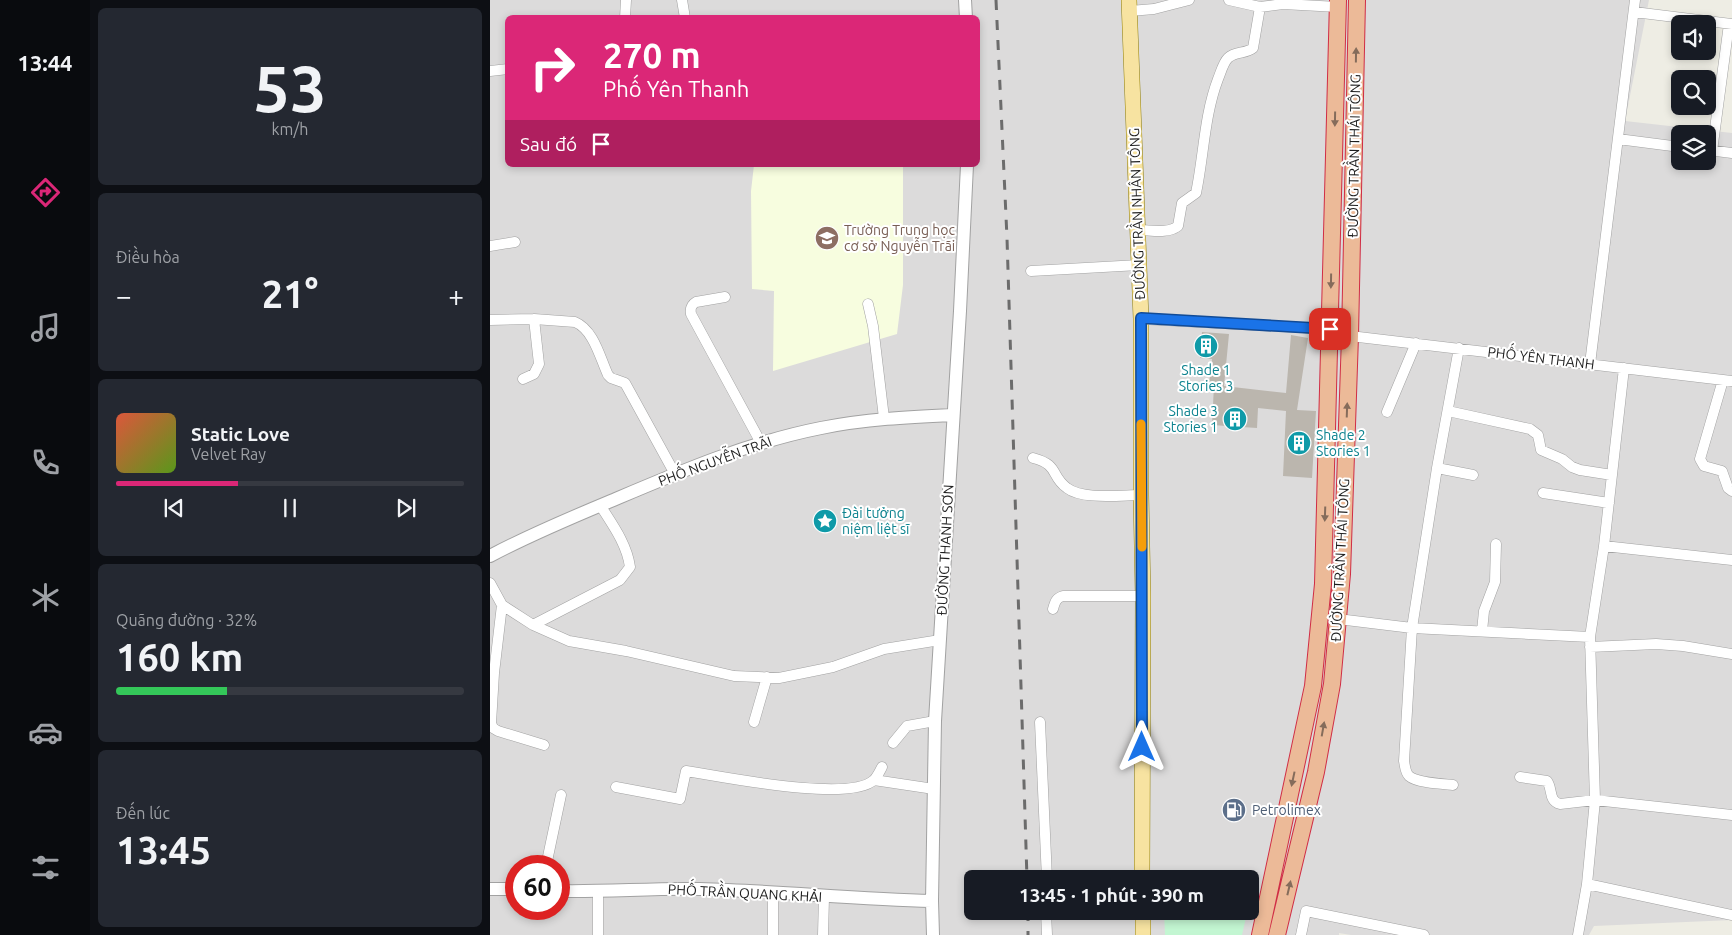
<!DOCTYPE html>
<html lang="vi">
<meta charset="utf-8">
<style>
body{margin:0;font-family:Ubuntu,sans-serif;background:#242831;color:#f1f3f6;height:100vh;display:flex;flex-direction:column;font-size:19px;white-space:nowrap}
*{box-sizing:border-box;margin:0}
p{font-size:16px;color:#9ea1a6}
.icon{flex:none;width:28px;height:28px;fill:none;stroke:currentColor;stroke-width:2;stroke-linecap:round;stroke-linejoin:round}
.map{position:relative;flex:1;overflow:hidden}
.details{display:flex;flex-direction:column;gap:8px;padding:8px;background:#0d0f14;width:400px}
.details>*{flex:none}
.hud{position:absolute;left:15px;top:15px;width:475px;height:152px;border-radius:8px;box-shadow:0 2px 8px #0003;background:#db2777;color:#fff;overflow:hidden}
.fabs{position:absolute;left:1181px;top:15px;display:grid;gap:10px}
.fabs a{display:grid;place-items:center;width:45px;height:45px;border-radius:8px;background:#171b24;box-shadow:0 2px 8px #0003;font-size:25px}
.speed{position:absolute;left:15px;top:855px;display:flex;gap:10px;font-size:25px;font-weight:700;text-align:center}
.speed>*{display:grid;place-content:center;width:65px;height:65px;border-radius:50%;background:#171b24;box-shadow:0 2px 8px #0003;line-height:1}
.speed .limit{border:8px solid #d22;background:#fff;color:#111}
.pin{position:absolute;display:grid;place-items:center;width:42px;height:42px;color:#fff;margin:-21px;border-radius:10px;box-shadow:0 2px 8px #0006}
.me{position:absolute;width:55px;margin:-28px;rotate:0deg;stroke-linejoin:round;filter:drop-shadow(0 0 4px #0008)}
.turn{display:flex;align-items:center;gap:18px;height:105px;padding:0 15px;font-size:22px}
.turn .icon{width:65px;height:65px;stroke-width:2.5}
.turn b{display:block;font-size:35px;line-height:42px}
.then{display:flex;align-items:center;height:48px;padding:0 15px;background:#0003;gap:10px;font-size:19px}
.big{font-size:38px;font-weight:700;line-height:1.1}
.details .tile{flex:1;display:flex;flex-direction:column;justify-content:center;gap:8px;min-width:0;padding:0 18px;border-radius:8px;background:#242831}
.details .dial{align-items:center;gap:0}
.dial b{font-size:65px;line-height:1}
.song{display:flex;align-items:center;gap:15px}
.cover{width:60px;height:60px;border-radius:8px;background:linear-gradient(135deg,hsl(10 70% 55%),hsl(90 70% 35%))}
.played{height:5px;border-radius:2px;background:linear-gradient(90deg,#db2777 35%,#363941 35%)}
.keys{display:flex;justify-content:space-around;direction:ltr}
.heat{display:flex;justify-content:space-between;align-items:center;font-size:28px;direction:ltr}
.charge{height:8px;border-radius:4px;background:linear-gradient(90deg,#34c759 32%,#363941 0)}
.trip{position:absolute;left:474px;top:870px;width:295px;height:50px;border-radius:8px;background:#171b24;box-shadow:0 2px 8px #0003;font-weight:700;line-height:50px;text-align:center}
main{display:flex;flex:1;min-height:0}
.dock{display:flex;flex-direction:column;width:90px;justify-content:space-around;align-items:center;background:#090b0e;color:#9ea1a6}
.dock .icon{width:35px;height:35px}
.dock .on{color:#db2777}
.dock b{font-size:22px;color:#f1f3f6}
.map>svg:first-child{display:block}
.residential{fill:#dcdbdb;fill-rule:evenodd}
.education{fill:#f7fddf}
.park{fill:#c3f6d2}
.building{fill:#bbb6ae}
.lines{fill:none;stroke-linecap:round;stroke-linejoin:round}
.minor-casing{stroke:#a2a2a2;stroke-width:11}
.tertiary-casing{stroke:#a2a2a2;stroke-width:14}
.primary-casing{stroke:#907e08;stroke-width:16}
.trunk-casing{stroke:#d02d45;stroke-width:18}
.minor{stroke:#fff;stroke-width:10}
.tertiary{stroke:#fff;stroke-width:12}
.primary{stroke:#f7e3a1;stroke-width:15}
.trunk{stroke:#ecba98;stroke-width:16}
.rail{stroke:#6c6c6c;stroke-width:3;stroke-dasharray:10 10;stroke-linecap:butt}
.oneway{fill:#856c5b}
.route-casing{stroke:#114b97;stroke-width:12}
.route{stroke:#1a73e8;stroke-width:9}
.slow{stroke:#f59e0b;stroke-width:9}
.labels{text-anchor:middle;stroke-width:4;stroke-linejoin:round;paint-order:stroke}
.street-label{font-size:14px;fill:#1e1e1e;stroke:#fff}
.education-label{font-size:14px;fill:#785e54;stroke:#fff;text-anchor:start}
.culture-label{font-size:14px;fill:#0d838f;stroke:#fff;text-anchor:start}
.service-label{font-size:14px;fill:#4e5e75;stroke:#fff;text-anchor:start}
</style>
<main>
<nav class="dock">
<b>13:44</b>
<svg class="icon on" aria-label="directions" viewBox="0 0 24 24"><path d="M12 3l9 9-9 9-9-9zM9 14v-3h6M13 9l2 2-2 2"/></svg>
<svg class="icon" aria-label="music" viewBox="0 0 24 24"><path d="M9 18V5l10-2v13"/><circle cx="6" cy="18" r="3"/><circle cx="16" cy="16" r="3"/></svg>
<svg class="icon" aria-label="phone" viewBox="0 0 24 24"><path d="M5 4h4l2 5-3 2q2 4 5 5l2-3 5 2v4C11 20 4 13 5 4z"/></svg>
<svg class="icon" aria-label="climate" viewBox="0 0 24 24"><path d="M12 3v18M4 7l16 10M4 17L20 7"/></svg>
<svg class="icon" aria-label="car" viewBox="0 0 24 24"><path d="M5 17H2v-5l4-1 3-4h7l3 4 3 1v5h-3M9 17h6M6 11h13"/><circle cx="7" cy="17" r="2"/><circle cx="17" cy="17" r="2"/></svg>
<svg class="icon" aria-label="filters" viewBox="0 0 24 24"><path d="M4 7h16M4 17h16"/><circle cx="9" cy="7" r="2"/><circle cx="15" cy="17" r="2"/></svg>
</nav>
<section class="details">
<div class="tile dial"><b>53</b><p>km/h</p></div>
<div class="tile"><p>Điều hòa</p>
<div class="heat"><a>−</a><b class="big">21°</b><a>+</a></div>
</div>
<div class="tile">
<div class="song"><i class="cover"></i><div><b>Static Love</b><p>Velvet Ray</p></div></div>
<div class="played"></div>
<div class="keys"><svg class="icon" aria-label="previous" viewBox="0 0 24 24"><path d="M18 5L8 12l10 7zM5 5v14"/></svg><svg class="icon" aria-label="pause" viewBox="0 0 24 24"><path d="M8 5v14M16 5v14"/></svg><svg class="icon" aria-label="next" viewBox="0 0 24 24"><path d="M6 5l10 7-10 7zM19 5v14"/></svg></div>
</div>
<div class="tile"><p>Quãng đường · 32%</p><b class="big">160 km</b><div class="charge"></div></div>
<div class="tile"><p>Đến lúc</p><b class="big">13:45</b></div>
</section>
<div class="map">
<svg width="1242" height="935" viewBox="0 0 1242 935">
<rect width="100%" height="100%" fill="#eeede4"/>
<path class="residential" d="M0 0H1159L1135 121 1242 133V920L1104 926 1099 935H861L849 933V935H0ZM18 18H488V165H18ZM1190 134H1218V161H1190ZM26 866H69V909H26ZM482 879H760V911H482Z"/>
<path class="education" d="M264 165H413V285L407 334 283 371 284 291 262 289 261 191Z"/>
<path class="park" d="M674 911H731L757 913 752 935H675Z"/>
<path class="building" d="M712 332 739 334 734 386 796 393 801 335 818 338 807 410 826 411 822 478 793 476 796 411 768 408 767 428 722 425 724 385 719 384 722 359 710 358Z"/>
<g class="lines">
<g class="minor-casing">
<path id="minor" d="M192 0 195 18
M739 0 770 7 793 4 848 7
M640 11 664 9 699 0
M1144 12 1242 24
M135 18 136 0
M0 71 18 69
M1128 139 1190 147
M1218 150 1242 153
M1222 151 1239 24
M649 230C661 230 678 234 688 226L692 203 706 193C714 155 714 116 728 79 731 72 733 63 738 58 745 51 756 54 763 48L770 7
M0 246 25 242
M541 271 649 265
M235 297 206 302C201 305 200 308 201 314L271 443
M378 304 383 326 394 418
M651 319 840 329
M0 320 44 319 85 322C104 330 110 358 118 375L121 378 135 383 185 474
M860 336 1242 381
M1100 364 1145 0
M1134 368 1114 546 1100 637 1105 800 1097 884 1242 915
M33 379 44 374 49 364 44 319
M1233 380 1210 459 1214 466 1232 471 1238 488 1242 491
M958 411 1040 429 1048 435 1051 450 1072 459 1082 467 1090 470 1122 475
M897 412 926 343
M543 458C570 465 560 476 577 488 592 500 632 495 651 495
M947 468 983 475
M1053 493 1119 503
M1114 546 1242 560
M0 583 12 605 43 625 79 641 136 651 244 676 289 678 343 667 394 649 450 640
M12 605 4 673 1 723 3 728 8 731 54 745
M563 609C565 602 566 598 573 596H653
M848 619 922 628 1100 637
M43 625 130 580 140 567C137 544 122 524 110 505
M992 631 994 611 1005 582 1006 544
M1100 647 1166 644 1193 646 1242 654
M264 722 277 677
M550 722 557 879
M403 743 417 726 445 721
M1030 777 1057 781C1063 789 1058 801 1070 804L1105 800 1242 815
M384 780 444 789
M963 785C953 784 927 783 919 776 915 772 915 766 914 761L922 628 947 468 969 348
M126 787 190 799 196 771C230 776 359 803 384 780 387 777 390 771 392 767
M56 866 71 795
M556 911 557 935
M108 935V890
M283 935V892
M333 935 334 897
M811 935 816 911 934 935
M1088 935 1097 884"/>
</g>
<g class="tertiary-casing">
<path id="tertiary" d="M475 0 476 18
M0 556C41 534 85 516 128 498 194 470 260 442 331 428 375 419 419 417 463 415
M0 889H26
M69 891C116 892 163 888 210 889 287 891 364 899 442 901
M443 935 442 901 445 721 470 311 477 165"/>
</g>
<g class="primary-casing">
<path id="primary" d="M639 0 651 319V495L653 596 652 879
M653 911V935"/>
</g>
<g class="trunk-casing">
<path id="trunk" d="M770 935 823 686 833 584 848 0
M787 935 826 772 842 684 852 574 860 336 867 0"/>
</g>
<use href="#minor" class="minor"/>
<use href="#tertiary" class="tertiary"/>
<use href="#primary" class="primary"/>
<use href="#trunk" class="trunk"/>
<path class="rail" d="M506 0 517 238 537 879
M538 911V935"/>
</g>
<defs><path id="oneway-solid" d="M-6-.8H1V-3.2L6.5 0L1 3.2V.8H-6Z" transform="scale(1.25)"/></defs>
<g class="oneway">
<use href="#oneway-solid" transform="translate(866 55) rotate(-89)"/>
<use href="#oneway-solid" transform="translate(845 119) rotate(91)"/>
<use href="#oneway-solid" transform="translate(841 281) rotate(91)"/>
<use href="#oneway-solid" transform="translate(857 410) rotate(-88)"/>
<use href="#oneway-solid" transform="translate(835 514) rotate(92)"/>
<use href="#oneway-solid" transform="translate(833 729) rotate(-80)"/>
<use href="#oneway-solid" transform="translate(803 779) rotate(102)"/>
<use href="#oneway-solid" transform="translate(799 888) rotate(-77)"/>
</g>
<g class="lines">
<g class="route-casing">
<path id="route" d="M652 747 651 318 840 329"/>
</g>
<use href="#route" class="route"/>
<path class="slow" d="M651 424 652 547"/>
</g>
<defs>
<g id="school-disc" transform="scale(1.25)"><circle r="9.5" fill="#8d6e63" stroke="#fff"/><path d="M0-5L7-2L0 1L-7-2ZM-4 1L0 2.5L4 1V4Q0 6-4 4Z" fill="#fff"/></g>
<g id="building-disc" transform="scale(1.25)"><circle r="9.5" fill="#0f9aa8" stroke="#fff"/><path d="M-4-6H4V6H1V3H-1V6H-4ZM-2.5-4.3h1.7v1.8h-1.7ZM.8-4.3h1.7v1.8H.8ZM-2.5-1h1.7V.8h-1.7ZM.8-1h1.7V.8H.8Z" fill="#fff"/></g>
<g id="sight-disc" transform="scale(1.25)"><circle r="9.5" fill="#0f9aa8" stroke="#fff"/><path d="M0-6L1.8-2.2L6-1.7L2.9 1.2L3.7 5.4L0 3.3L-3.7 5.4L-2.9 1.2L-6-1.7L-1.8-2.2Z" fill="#fff"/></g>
<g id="fuel-disc" transform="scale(1.25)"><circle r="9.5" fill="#5c6f8a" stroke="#fff"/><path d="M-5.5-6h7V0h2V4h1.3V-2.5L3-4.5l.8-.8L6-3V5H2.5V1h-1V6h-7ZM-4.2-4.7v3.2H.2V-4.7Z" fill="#fff"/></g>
</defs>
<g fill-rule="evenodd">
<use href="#school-disc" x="337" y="238"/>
<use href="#building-disc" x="716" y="346"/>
<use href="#building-disc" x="745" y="419"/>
<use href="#building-disc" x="809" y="443"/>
<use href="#sight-disc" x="335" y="521"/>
<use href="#fuel-disc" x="744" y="810"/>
</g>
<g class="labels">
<g class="street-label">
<text transform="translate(864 156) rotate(-89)" y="5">ĐƯỜNG TRẦN THÁI TÔNG</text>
<text transform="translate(647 214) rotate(-92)" y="5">ĐƯỜNG TRẦN NHÂN TÔNG</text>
<text transform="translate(1051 358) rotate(7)" y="5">PHỐ YÊN THANH</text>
<text transform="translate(225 461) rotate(-20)" y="5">PHỐ NGUYỄN TRÃI</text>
<text transform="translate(455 550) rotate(-87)" y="5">ĐƯỜNG THANH SƠN</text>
<text transform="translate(850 560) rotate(-87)" y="5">ĐƯỜNG TRẦN THÁI TÔNG</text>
<text transform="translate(255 893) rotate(3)" y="5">PHỐ TRẦN QUANG KHẢI</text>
</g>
<g class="education-label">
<text x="354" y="235">Trường Trung học<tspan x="354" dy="16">cơ sở Nguyễn Trãi</tspan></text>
</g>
<g class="culture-label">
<text x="716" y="375" text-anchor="middle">Shade 1<tspan x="716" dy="16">Stories 3</tspan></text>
<text x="728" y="416" text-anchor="end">Shade 3<tspan x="728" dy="16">Stories 1</tspan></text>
<text x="826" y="440">Shade 2<tspan x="826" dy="16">Stories 1</tspan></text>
<text x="352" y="518">Đài tưởng<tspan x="352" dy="16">niệm liệt sĩ</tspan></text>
</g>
<g class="service-label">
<text x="762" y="815">Petrolimex</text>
</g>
</g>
</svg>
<div class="fabs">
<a><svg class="icon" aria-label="sound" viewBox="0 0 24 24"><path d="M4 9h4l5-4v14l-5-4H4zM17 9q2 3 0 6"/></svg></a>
<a><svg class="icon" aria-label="search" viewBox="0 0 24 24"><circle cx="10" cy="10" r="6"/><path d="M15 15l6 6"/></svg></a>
<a><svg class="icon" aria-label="layers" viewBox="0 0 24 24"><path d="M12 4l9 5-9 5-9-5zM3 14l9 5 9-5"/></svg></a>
</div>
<div class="speed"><div class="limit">60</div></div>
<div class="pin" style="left:840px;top:329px;background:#d93025"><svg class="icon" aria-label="arrive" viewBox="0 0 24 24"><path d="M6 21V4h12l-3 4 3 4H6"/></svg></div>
<svg class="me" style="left:652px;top:747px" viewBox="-20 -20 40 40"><path d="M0-17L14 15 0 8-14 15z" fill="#1a73e8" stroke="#fff" stroke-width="4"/></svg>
<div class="trip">13:45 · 1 phút · 390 m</div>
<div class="hud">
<div class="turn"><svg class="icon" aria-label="right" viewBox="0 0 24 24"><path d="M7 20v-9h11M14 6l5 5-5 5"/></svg><div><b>270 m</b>Phố Yên Thanh</div></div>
<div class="then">Sau đó<svg class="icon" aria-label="arrive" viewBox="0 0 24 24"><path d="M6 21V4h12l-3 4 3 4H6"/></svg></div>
</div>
</div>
</main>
